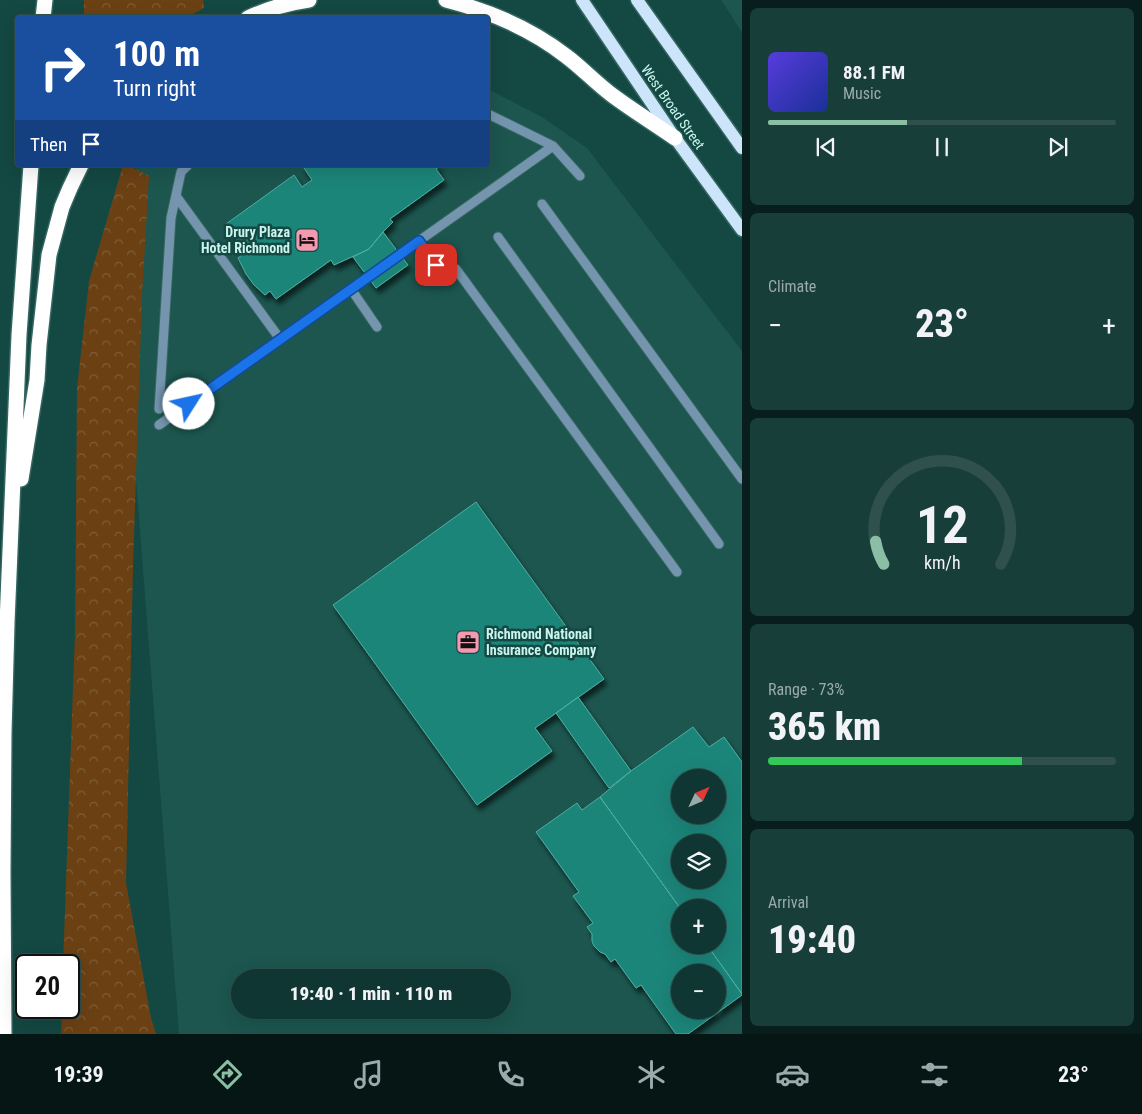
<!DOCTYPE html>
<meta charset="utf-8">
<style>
body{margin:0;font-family:"Roboto Condensed",sans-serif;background:#183e3a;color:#f1f3f6;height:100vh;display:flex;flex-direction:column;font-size:19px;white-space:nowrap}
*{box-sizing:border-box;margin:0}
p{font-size:16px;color:#9babac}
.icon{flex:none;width:28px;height:28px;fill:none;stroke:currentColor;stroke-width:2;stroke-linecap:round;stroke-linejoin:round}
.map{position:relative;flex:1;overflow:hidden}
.sheet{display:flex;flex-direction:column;gap:8px;padding:8px;background:#081e1c;width:400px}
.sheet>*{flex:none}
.banner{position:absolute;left:15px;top:15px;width:475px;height:152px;border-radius:5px;box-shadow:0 5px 20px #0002,0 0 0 1px #2f504d;background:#1a4fa0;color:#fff;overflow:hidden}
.needle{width:32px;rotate:46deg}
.tools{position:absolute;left:671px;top:769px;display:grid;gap:10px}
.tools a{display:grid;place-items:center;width:55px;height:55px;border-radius:50%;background:#0f3632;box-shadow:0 5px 20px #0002,0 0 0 1px #2f504d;font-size:25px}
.speed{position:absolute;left:15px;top:954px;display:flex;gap:10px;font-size:25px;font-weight:700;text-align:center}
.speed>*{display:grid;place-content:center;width:65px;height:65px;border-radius:50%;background:#0f3632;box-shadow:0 5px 20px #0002,0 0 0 1px #2f504d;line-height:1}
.speed .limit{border:2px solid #111;border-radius:8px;background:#fff;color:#111}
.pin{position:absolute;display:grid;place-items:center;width:42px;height:42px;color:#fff;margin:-21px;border-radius:10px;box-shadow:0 2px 8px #0006}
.me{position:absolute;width:55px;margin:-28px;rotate:55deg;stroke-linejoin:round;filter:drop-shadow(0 0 4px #0008)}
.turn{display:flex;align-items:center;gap:18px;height:105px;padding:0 15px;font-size:22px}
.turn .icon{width:65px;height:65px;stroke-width:2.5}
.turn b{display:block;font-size:35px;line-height:42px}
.then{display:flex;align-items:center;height:48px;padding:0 15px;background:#0003;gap:10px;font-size:19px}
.big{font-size:38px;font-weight:800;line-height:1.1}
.sheet .card{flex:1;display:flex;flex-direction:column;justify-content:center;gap:8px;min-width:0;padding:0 18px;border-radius:8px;background:#183e3a}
.sheet .dial{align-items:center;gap:0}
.dial svg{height:130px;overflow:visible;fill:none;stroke:#2f504d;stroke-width:7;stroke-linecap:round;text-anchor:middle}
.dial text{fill:#f1f3f6;stroke:none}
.song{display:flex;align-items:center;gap:15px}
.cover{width:60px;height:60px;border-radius:8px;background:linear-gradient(135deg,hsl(250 70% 55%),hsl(230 70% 35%))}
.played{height:5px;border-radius:2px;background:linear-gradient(90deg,#8abfa5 40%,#2f504d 40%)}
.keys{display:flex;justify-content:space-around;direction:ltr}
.heat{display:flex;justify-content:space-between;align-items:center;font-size:28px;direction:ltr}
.charge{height:8px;border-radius:4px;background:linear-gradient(90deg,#34c759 73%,#2f504d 0)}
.trip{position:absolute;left:231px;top:969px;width:280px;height:50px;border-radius:25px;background:#0f3632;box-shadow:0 5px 20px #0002,0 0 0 1px #2f504d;font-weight:800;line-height:50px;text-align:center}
.dock{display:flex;height:80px;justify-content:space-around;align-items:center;background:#061614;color:#9babac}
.dock .icon{width:35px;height:35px}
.dock .on{color:#8abfa5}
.dock b{font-size:22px;color:#f1f3f6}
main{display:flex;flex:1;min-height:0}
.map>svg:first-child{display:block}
.built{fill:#1c564f;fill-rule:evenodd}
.forest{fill:url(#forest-crowns)}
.building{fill:#1b857a;stroke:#4eaea2;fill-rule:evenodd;filter:url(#shadow)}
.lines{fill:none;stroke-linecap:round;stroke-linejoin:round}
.service-casing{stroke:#356761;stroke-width:11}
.primary-casing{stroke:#356761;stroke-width:15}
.motorway-casing{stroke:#356761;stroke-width:18}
.service{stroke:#7595af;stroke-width:9}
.primary{stroke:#cce5fa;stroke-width:12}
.motorway{stroke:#fff;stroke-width:15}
.route-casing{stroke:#114b97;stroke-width:12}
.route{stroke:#1a73e8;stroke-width:9}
.labels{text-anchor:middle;stroke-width:5;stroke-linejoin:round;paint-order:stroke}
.street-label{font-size:14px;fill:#c9f5ee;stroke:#144842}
.poi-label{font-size:14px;font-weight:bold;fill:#c9f5ee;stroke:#144842;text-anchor:end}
</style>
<main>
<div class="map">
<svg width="742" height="1034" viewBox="0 0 742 1034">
<defs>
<pattern id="forest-crowns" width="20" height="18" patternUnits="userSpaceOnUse" patternTransform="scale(1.25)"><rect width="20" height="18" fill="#6b4114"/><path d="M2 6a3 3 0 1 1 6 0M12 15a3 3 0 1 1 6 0" fill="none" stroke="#7f5d36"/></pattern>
<filter id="shadow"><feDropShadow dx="3" dy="5.5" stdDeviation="2.5" flood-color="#0009"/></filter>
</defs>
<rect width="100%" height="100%" fill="#144842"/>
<path class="built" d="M721 0H742V32Z
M488 89 542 117 587 148 742 351V1034H179L115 209 138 165H488ZM680 778H718V815H680ZM680 842H718V880H680ZM680 908H718V945H680ZM680 972H718V1010H680ZM240 978H502V1010H240Z"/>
<path class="forest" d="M84 0H203L204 8 187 17H84Z
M123 165H128L149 176 142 296 133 566 126 883 151 1018 156 1034H61L62 1008H69V965H63L75 633 77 388 89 281Z"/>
<path class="building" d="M302 165H441L436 169 444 180 390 219 393 222 383 232 369 249 334 265 331 260 276 299 270 291 265 295 254 285 246 274 238 258 246 252 226 224 294 175 302 187 312 180Z
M383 232 408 265 376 288 353 257 369 249Z
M476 502 604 679 535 728 552 751 477 805 333 605Z
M578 697 631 771 609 788 556 713Z
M693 727 709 747 724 737 742 762V994L707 945H718V908H680L600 797 631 771ZM680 778H718V815H680ZM680 842H718V880H680Z
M600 797 680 908V945H707L742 994V995L688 1034H676L641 985 636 988 615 959 611 962 605 954 600 952 594 946 592 941V934L587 927 593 923 573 896 579 892 536 832 577 803 582 810ZM680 972H718V1010H680Z"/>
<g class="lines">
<g class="service-casing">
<path id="service" d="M488 114 553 146 580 176
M176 196 280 339
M542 204 742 479
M498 237 719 544
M419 241 444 278
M456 269 677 572
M351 289 377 327
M159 409 171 218 181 172 188 165
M159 425 553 146"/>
</g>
<g class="primary-casing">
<path id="primary" d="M582 0 675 138 742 230
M637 0 742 148"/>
</g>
<g class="motorway-casing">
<path id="motorway" d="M446 0C489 11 530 28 566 56 582 68 596 83 612 95 632 110 655 124 675 138
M43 18 45 0
M248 18C267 9 288 3 309 0
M21 479 37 380 39 345 49 255 62 207 70 188 81 165
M4 1034 3 872 4 733 7 623 19 335 31 165"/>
</g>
<use href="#service" class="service"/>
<use href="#primary" class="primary"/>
<use href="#motorway" class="motorway"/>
</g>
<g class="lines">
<g class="route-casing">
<path id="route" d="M189 404 419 241 436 265"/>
</g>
<use href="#route" class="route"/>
</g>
<defs>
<g id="hotel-square" transform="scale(1.25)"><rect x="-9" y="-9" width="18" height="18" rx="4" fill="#f29aaf" stroke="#144842"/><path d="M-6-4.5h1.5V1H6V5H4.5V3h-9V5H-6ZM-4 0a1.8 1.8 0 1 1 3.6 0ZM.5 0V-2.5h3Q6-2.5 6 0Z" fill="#111"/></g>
<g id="office-square" transform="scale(1.25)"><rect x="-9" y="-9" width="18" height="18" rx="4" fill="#f29aaf" stroke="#144842"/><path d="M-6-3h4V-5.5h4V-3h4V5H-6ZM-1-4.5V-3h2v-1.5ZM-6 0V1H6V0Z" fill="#111"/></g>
</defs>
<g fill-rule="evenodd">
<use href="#hotel-square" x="307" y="240"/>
<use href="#office-square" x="468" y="642"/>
</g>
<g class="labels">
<g class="street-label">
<text transform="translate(673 107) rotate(55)" y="5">West Broad Street</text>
</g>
<g class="poi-label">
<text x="290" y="237">Drury Plaza<tspan x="290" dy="16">Hotel Richmond</tspan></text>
<text x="486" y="639" text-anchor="start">Richmond National<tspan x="486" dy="16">Insurance Company</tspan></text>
</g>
</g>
</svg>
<div class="tools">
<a><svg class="needle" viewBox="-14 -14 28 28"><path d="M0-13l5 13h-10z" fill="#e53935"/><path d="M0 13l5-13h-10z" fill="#9babac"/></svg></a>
<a><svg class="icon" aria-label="layers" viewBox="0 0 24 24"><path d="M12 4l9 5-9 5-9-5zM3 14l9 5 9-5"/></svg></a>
<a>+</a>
<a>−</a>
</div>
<div class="speed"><div class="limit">20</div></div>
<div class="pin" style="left:436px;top:265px;background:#d93025"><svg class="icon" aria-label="arrive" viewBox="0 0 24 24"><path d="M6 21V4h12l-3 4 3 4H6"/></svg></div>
<svg class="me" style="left:189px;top:404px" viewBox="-20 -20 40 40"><circle r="19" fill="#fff"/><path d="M0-13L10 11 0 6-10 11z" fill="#1a73e8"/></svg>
<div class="trip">19:40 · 1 min · 110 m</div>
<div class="banner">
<div class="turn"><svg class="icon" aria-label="right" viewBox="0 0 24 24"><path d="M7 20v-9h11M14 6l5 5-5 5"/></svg><div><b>100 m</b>Turn right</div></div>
<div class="then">Then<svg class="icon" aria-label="arrive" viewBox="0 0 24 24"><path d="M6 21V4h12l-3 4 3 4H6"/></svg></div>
</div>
</div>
<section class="sheet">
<div class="card">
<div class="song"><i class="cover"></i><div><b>88.1 FM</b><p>Music</p></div></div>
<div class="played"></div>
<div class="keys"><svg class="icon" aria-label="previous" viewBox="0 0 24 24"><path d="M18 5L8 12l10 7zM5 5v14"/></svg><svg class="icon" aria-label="pause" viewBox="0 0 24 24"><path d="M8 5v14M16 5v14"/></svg><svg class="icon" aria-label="next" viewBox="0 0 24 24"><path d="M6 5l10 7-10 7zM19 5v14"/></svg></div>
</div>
<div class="card"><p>Climate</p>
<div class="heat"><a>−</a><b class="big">23°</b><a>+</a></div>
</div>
<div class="card dial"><svg viewBox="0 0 100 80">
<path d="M14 69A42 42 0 1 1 86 69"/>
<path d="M14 69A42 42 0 0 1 9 55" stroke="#8abfa5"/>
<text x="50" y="56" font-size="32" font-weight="700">12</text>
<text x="50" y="72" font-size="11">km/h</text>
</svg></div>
<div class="card"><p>Range · 73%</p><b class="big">365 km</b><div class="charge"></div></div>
<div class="card"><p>Arrival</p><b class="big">19:40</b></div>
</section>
</main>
<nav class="dock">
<b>19:39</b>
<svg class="icon on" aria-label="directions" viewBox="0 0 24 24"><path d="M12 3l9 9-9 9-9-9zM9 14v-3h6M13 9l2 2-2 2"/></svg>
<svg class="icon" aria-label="music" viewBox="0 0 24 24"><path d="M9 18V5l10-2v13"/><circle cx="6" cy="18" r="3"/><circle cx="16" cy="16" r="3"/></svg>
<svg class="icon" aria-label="phone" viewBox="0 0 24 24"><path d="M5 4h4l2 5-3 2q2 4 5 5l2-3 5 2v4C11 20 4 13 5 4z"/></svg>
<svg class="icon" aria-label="climate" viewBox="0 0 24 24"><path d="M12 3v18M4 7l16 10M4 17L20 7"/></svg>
<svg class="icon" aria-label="car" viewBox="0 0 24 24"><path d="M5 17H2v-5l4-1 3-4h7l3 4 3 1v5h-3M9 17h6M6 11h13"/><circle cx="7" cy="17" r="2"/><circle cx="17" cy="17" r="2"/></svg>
<svg class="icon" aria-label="filters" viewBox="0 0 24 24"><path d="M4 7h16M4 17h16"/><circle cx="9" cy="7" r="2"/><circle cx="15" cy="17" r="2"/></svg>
<b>23°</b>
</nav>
